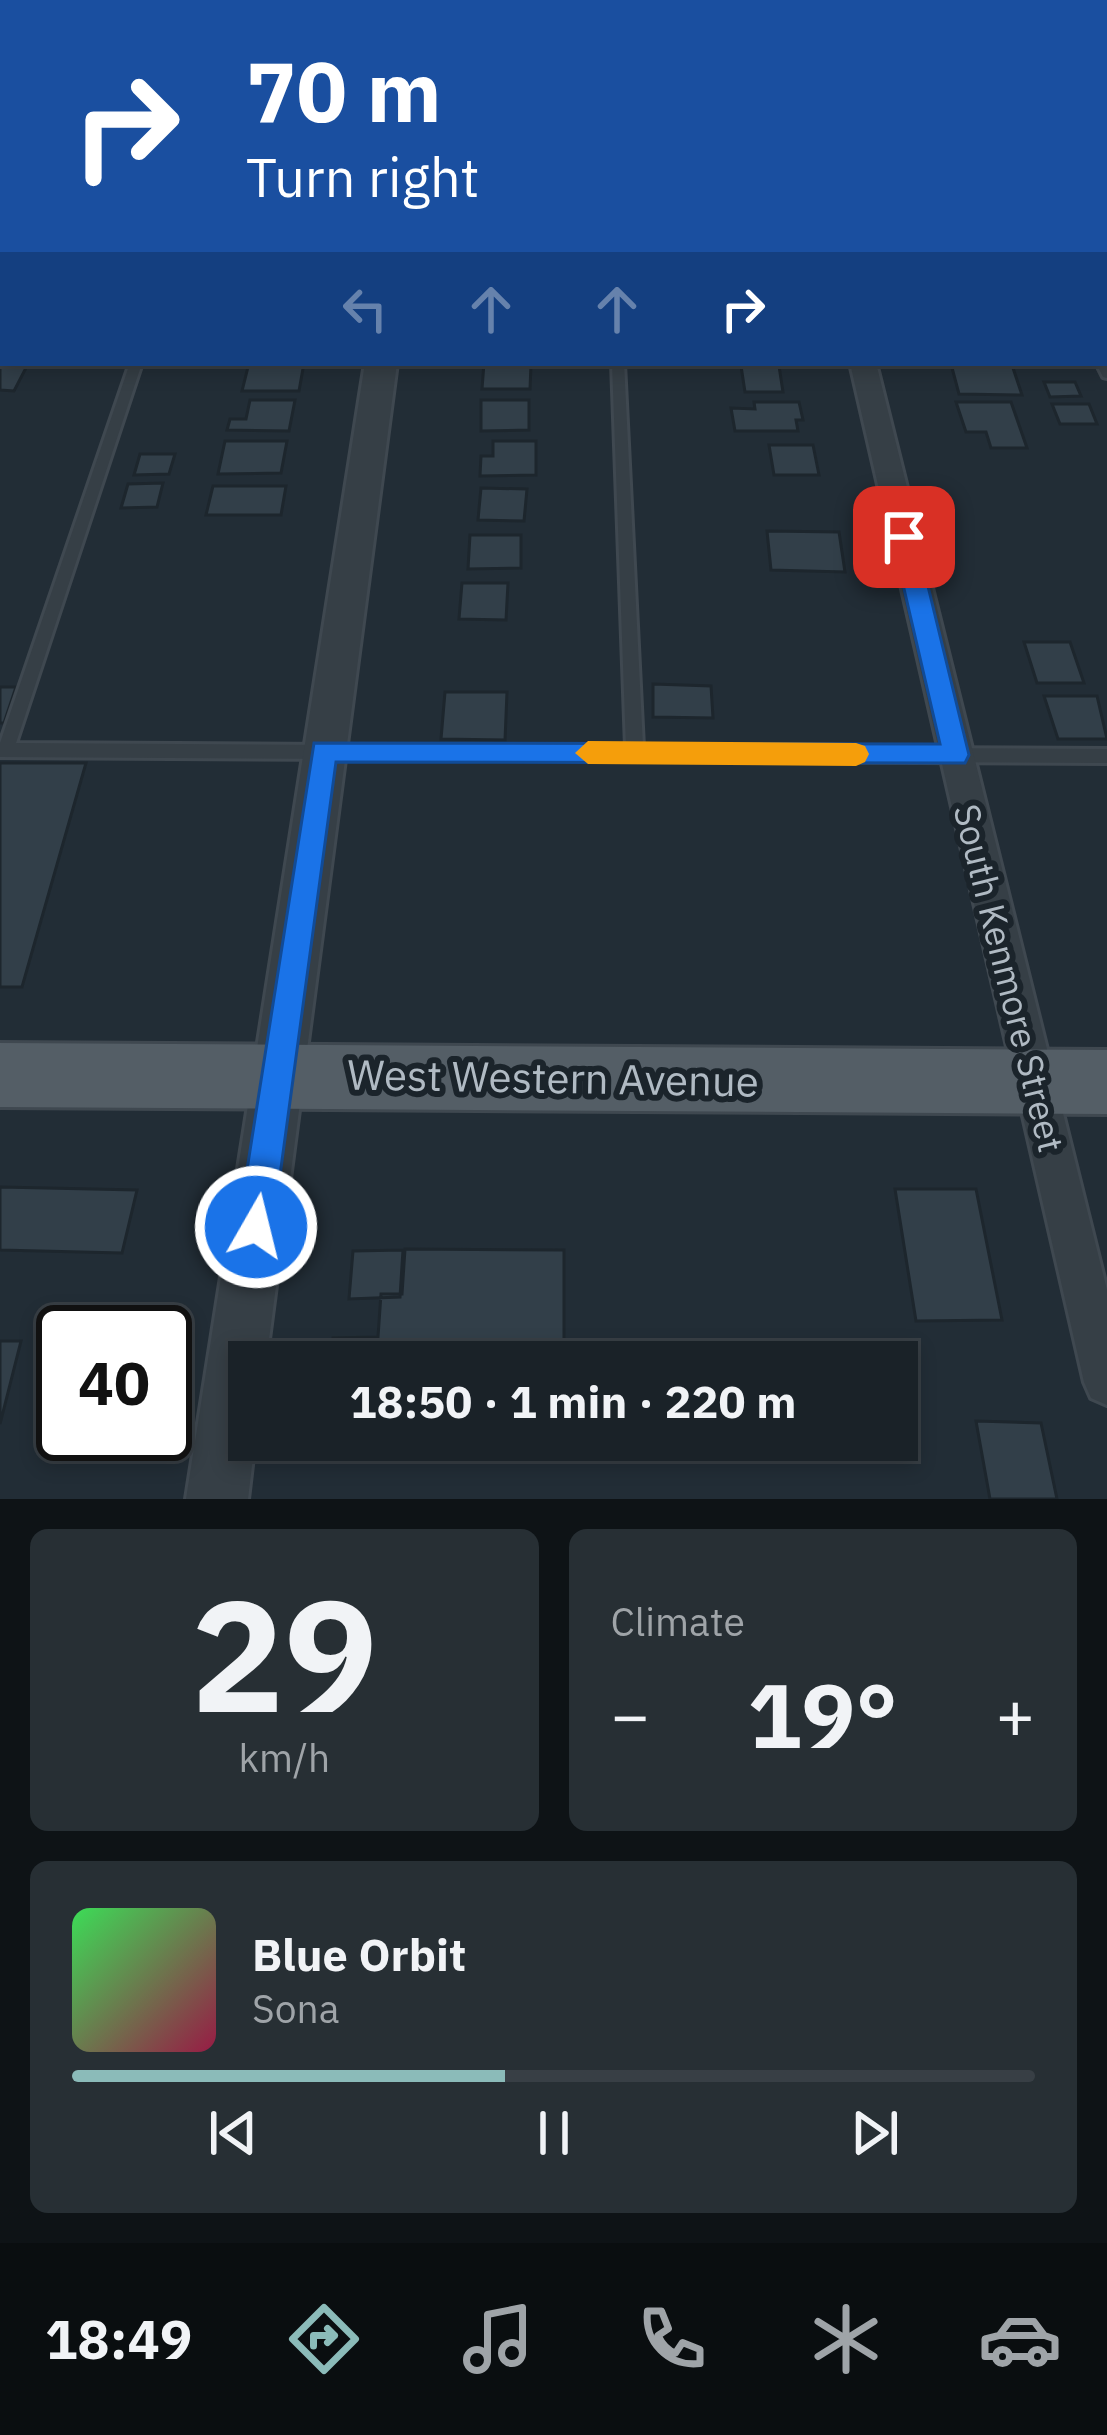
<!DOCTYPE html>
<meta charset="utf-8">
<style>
body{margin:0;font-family:"IBM Plex Sans",sans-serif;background:#272f34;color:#f1f3f6;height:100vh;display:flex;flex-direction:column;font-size:45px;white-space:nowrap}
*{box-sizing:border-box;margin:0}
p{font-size:39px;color:#9fa4a8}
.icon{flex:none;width:66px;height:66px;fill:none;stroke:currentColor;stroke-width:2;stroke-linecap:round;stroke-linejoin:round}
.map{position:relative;height:1499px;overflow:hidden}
.details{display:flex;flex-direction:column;gap:30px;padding:30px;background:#0e1316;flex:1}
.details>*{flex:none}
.hud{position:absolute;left:0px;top:0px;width:1107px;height:366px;box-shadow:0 6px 18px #0003,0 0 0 3px #383f45;background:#1a4fa0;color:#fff;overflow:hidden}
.speed{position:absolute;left:36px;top:1305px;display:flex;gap:24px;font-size:60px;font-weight:700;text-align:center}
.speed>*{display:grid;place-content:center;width:156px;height:156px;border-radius:50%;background:#1a2228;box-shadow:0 6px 18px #0003,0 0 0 3px #383f45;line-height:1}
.speed .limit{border:6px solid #111;border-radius:18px;background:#fff;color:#111}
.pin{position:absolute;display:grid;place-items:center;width:102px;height:102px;color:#fff;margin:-51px;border-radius:24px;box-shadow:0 6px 18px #0006}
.me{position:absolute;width:132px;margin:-66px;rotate:8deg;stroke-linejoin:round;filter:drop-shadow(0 0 9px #0008)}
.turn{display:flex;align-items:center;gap:42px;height:252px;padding:0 48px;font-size:54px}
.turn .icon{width:156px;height:156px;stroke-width:2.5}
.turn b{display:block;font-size:84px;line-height:102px}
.lanes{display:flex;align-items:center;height:114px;padding:0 48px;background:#0003;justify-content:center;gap:60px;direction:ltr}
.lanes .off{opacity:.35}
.big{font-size:90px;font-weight:800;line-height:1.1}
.details .card{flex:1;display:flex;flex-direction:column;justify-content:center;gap:18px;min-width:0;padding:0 42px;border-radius:18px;background:#272f34}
.details .dial{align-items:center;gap:0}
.dial b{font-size:156px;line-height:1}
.song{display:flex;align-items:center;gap:36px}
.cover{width:144px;height:144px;border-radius:18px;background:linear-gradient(135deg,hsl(130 70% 55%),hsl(340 70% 35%))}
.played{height:12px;border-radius:6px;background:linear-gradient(90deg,#8bbbb9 45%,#383f45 45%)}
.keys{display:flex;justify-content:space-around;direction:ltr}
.heat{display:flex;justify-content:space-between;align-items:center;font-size:66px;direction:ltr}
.details .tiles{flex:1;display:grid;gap:30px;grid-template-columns:1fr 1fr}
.card:last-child{grid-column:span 2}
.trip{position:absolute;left:228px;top:1341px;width:690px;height:120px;border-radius:0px;background:#1a2228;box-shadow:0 6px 18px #0003,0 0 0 3px #383f45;font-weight:800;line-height:120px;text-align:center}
.dock{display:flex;height:192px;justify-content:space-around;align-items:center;background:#0a0e10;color:#9fa4a8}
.dock .icon{width:84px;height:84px}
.dock .current{color:#8bbbb9}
.dock b{font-size:54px;color:#f1f3f6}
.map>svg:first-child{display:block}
.building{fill:#323f49;stroke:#1d262d;stroke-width:3}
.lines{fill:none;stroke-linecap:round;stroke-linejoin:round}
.service-casing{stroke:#3f4850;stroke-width:6}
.minor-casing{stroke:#3f4850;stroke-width:6}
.tertiary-casing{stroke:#3f4850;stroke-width:6}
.primary-casing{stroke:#3f4850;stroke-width:6}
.service{fill:#363f46;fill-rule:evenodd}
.minor{fill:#363f46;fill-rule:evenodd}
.tertiary{fill:#363f46;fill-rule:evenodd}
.primary{fill:#545e66;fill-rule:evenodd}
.route{fill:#1a73e8;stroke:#114b97;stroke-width:3}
.slow{fill:#f59e0b}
.labels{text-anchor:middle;stroke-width:12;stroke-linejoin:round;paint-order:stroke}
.street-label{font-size:36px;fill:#b0bac3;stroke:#1b242b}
.near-street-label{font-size:42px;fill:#b0bac3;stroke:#1b242b}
</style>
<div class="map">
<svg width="1107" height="1499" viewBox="0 0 1107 1499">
<rect width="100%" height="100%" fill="#222d36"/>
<path class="building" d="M249 363H304L299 391H242Z
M484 363 531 364 530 389H482Z
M951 364 1012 365 1022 395 959 394Z
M0 365 27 366 14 391 0 390Z
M741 366H779L783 392H745Z
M1044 382H1075L1081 396 1050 397Z
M250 400H295L289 431 227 430 230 419H246Z
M481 400H529V430L481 431Z
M754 402H799L803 420H796L798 431H735L731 408 755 409Z
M956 402H1011L1027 448H991L986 432H966Z
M1052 404H1089L1097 424H1060Z
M225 441H287L281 473 218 474Z
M493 441H536V475L480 476 481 456H493Z
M769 445H813L819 475H774Z
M140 454H175L169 474 134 475Z
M163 483 157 507 121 508 128 484Z
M213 486H286L281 515H206Z
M481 488 527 489 524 521 478 520Z
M767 531 839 532 845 572 771 570Z
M470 535H521V568L468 569Z
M462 583H508L506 620 459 619Z
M1024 642H1070L1084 683H1037Z
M653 684 711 686 713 718 653 717Z
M0 687H16L4 723H0Z
M445 692H507L505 740 441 739Z
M1044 696H1097L1107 739H1058Z
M0 763H86L22 987H0Z
M0 1187 137 1190 122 1253 0 1250Z
M895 1189H976L1002 1320 916 1321Z
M405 1249 564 1250V1341L476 1340 475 1362H330L333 1338 378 1337 381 1294H402Z
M403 1250 400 1297 349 1299 353 1251Z
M0 1341H21L0 1424Z
M976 1421 1041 1423 1057 1499H990Z
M322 1440H425L424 1456 320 1455Z"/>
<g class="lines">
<g class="service-casing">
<path id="service" d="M256 0H264L263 3H255Z
M598 0H606V3H598Z
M940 0H948L950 3H942Z
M1104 360 1107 361V378L1103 377 1096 363H1104Z
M130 363H142L16 743 626 747 612 363H624L643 747 1107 749V763L0 757V743Z"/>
</g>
<g class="minor-casing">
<path id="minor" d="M80 0H98L79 3Z
M766 0H784V3H766Z
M0 156H3L0 173Z
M0 224H3V238H0Z
M1104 225H1107V239H1104Z
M850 363H876L1107 1290V1405L1091 1398 1084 1382Z"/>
</g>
<g class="tertiary-casing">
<path id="tertiary" d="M421 0H443V3H421Z
M365 363H397L266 1362H249V1440H255L248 1499H186Z"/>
</g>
<g class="primary-casing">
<path id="primary" d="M0 1043 1107 1050V1114L0 1107Z"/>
</g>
<use href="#service" class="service"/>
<use href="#minor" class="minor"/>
<use href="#tertiary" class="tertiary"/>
<use href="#primary" class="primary"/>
</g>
<path class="route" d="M904 529 916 537 969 755 965 763 336 762 273 1227 268 1239 256 1244 243 1239 238 1227 314 743 940 744 892 537Z"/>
<path class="slow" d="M588 741 856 743 865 746 869 754 865 762 856 766 588 764 575 753Z"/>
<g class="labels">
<g class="street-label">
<text transform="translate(1009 978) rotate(76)" y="13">South Kenmore Street</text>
</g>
<g class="near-street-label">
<text transform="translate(553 1078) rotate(1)" y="15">West Western Avenue</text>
</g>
</g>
</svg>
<div class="speed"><div class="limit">40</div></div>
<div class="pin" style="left:904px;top:537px;background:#d93025"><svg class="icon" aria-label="arrive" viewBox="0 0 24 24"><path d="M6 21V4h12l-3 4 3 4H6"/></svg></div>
<svg class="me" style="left:256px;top:1227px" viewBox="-20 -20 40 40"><circle r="17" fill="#1a73e8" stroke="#fff" stroke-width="3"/><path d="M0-11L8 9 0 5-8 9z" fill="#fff"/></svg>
<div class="trip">18:50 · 1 min · 220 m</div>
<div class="hud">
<div class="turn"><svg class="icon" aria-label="right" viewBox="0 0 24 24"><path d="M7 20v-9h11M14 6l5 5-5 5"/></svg><div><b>70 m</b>Turn right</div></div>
<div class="lanes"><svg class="icon off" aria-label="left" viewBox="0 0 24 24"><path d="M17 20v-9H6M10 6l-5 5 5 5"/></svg><svg class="icon off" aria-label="ahead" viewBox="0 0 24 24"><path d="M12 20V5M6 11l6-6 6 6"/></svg><svg class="icon off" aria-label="ahead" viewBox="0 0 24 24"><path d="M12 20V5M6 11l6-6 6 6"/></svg><svg class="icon" aria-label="right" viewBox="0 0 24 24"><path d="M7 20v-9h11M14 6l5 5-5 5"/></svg></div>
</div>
</div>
<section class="details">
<div class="tiles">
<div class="card dial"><b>29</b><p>km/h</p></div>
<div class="card"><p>Climate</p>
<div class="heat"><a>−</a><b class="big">19°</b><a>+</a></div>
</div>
<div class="card">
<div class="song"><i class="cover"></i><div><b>Blue Orbit</b><p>Sona</p></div></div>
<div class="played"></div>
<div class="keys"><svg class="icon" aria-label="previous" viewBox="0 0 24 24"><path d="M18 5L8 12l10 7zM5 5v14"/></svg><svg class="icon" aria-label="pause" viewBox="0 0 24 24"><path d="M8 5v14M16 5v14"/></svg><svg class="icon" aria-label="next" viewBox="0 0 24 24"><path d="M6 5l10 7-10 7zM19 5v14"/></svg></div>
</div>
</div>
</section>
<nav class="dock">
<b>18:49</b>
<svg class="icon current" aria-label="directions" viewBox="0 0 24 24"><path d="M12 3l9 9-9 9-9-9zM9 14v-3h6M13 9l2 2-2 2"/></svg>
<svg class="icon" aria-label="music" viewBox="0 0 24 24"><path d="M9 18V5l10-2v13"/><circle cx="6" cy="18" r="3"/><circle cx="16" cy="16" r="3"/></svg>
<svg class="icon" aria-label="phone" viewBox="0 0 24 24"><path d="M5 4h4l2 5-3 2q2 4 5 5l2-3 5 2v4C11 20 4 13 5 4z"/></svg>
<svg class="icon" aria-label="climate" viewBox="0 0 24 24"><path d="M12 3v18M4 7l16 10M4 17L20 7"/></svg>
<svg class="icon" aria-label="car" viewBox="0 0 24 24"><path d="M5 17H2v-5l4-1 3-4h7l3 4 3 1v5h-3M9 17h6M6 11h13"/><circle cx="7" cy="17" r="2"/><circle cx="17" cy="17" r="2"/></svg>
</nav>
